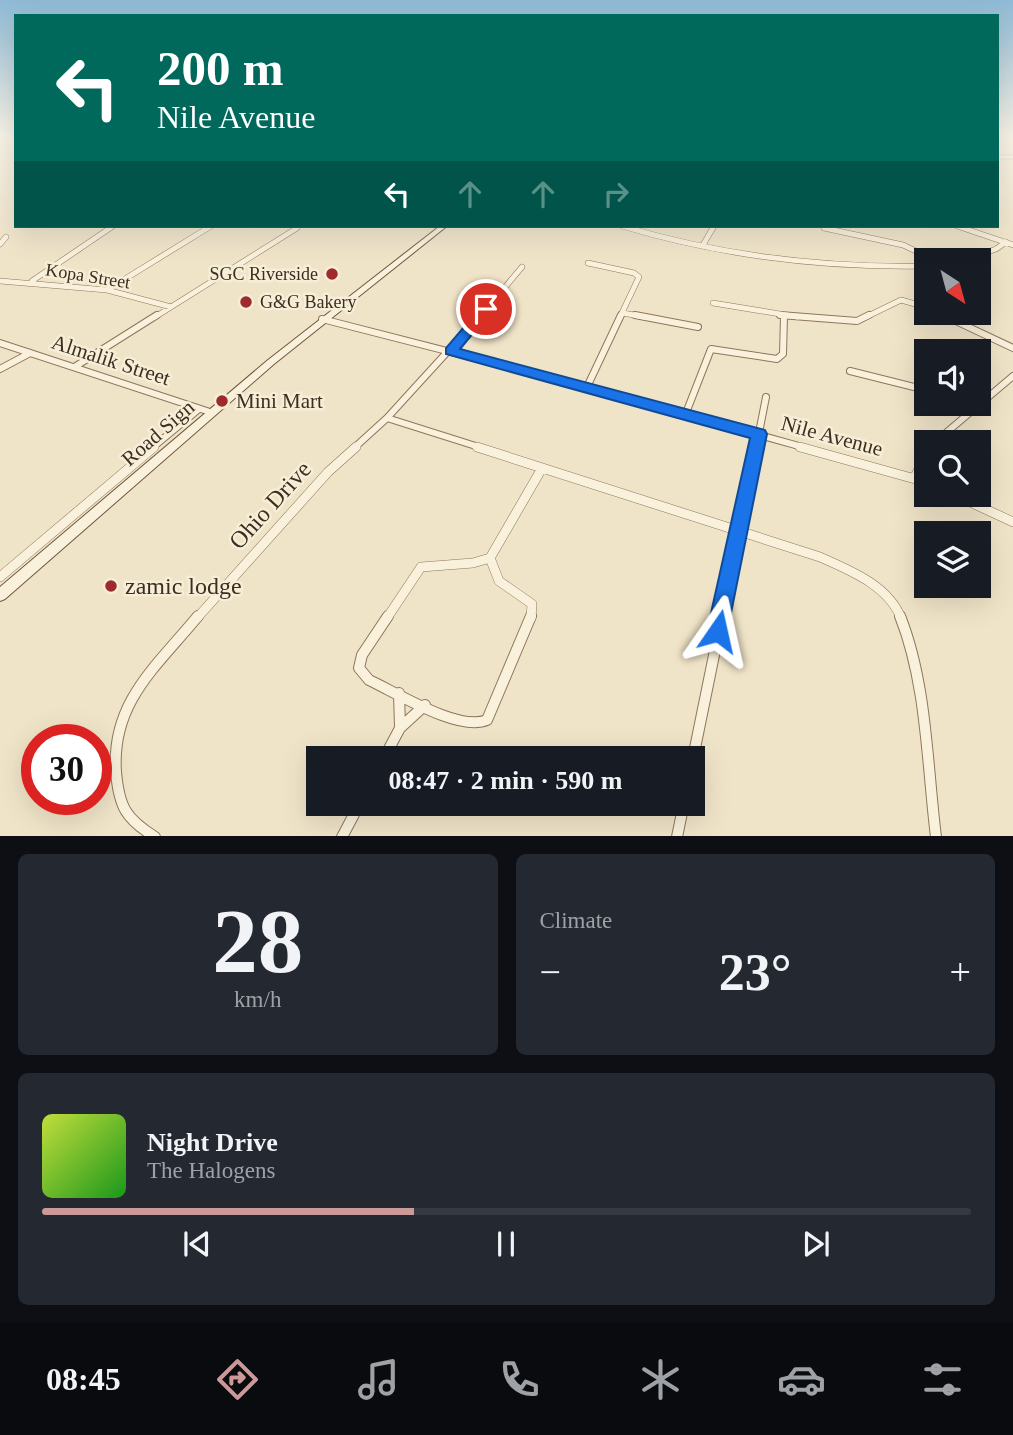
<!DOCTYPE html>
<meta charset="utf-8">
<style>
body{margin:0;font-family:Georgia,serif;background:#242831;color:#f1f3f6;height:100vh;display:flex;flex-direction:column;font-size:26px;white-space:nowrap}
*{box-sizing:border-box;margin:0}
p{font-size:23px;color:#9ea1a6}
.icon{flex:none;width:38px;height:38px;fill:none;stroke:currentColor;stroke-width:2;stroke-linecap:round;stroke-linejoin:round}
.map{position:relative;height:836px;overflow:hidden}
.panel{display:flex;flex-direction:column;gap:18px;padding:18px;background:#0d0f14;flex:1}
.panel>*{flex:none}
.guide{position:absolute;left:14px;top:14px;width:985px;height:214px;border-radius:0px;box-shadow:0 7px 28px #0002;background:#00695c;color:#fff;overflow:hidden}
.needle{width:46px;rotate:144deg}
.fabs{position:absolute;left:914px;top:248px;display:grid;gap:14px}
.fabs a{display:grid;place-items:center;width:77px;height:77px;border-radius:0px;background:#171b24;box-shadow:0 7px 28px #0002;font-size:35px}
.speed{position:absolute;left:21px;top:724px;display:flex;gap:14px;font-size:35px;font-weight:700;text-align:center}
.speed>*{display:grid;place-content:center;width:91px;height:91px;border-radius:50%;background:#171b24;box-shadow:0 7px 28px #0002;line-height:1}
.speed .limit{border:10px solid #d22;background:#fff;color:#111}
.pin{position:absolute;display:grid;place-items:center;width:60px;height:60px;color:#fff;margin:-30px;border:4px solid #fff;border-radius:50%;box-shadow:0 2px 7px #0007}
.me{position:absolute;width:77px;margin:-38px;rotate:11deg;stroke-linejoin:round;filter:drop-shadow(0 0 5px #0008)}
.turn{display:flex;align-items:center;gap:24px;height:147px;padding:0 28px;font-size:32px}
.turn .icon{width:91px;height:91px;stroke-width:2.5}
.turn b{display:block;font-size:49px;line-height:60px}
.lanes{display:flex;align-items:center;height:66px;padding:0 28px;background:#0003;justify-content:center;gap:35px;direction:ltr}
.lanes .off{opacity:.35}
.big{font-size:52px;font-weight:600;line-height:1.1}
.panel .card{flex:1;display:flex;flex-direction:column;justify-content:center;gap:10px;min-width:0;padding:0 24px;border-radius:10px;background:#242831}
.panel .dial{align-items:center;gap:0}
.dial b{font-size:91px;line-height:1}
.song{display:flex;align-items:center;gap:21px}
.cover{width:84px;height:84px;border-radius:10px;background:linear-gradient(135deg,hsl(70 70% 55%),hsl(120 70% 35%))}
.played{height:7px;border-radius:4px;background:linear-gradient(90deg,#cc999b 40%,#363941 40%)}
.keys{display:flex;justify-content:space-around;direction:ltr}
.heat{display:flex;justify-content:space-between;align-items:center;font-size:38px;direction:ltr}
.panel .tiles{flex:1;display:grid;gap:18px;grid-template-columns:1fr 1fr}
.card:last-child{grid-column:span 2}
.trip{position:absolute;left:306px;top:746px;width:399px;height:70px;border-radius:0px;background:#171b24;box-shadow:0 7px 28px #0002;font-weight:600;line-height:70px;text-align:center}
.dock{display:flex;height:112px;justify-content:space-around;align-items:center;background:#090b0e;color:#9ea1a6}
.dock .icon{width:49px;height:49px}
.dock .selected{color:#cc999b}
.dock b{font-size:32px;color:#f1f3f6}
.map>svg:first-child{display:block}
.lines{fill:none;stroke-linecap:round;stroke-linejoin:round}
.street-far4-casing{stroke:#8d765c;stroke-width:4.5}
.street-far3-casing{stroke:#8d765c;stroke-width:6}
.street-far2-casing{stroke:#8d765c;stroke-width:8}
.street-far1-casing{stroke:#8d765c;stroke-width:10}
.street-casing{stroke:#8d765c;stroke-width:12}
.secondary-casing{stroke:#6f573f;stroke-width:2}
.street-far4{stroke:#faf1dc;stroke-width:3.5}
.street-far3{stroke:#faf1dc;stroke-width:5}
.street-far2{stroke:#faf1dc;stroke-width:6}
.street-far1{stroke:#faf1dc;stroke-width:9}
.street{stroke:#faf1dc;stroke-width:10}
.secondary{fill:#faf1dc;fill-rule:evenodd}
.route{fill:#1a73e8;stroke:#114b97;stroke-width:2}
.poi-dot{fill:#9e2a2b;stroke:#f7eed8;stroke-width:2.5}
.labels{text-anchor:middle;stroke-width:5;stroke-linejoin:round;paint-order:stroke}
.far-poi-label{font-size:18px;fill:#3d2e20;stroke:#f7eed8;text-anchor:end}
.far-street-label{font-size:18px;fill:#3d2e20;stroke:#f7eed8}
.street-label{font-size:21px;fill:#3d2e20;stroke:#f7eed8}
.poi-label{font-size:21px;fill:#3d2e20;stroke:#f7eed8;text-anchor:start}
.near-street-label{font-size:24px;fill:#3d2e20;stroke:#f7eed8}
.near-poi-label{font-size:24px;fill:#3d2e20;stroke:#f7eed8;text-anchor:start}
</style>
<div class="map">
<svg width="1013" height="837" viewBox="0 0 1013 837">
<rect width="100%" height="100%" fill="#f0e4c8"/>
<g class="lines">
<g class="street-far4-casing">
<path id="street-far4" d="M998 157H1013"/>
</g>
<g class="street-far3-casing">
<path id="street-far3" d="M622 226C722 256 822 268 926 266
M957 226 1013 245
M824 228 903 245 937 261
M0 244 6 237
M703 245 714 226
M962 261 996 249 1006 242
M588 263 634 273 639 277 620 317
M0 281 107 290 171 307
M32 281 113 226
M107 290 211 226
M713 303 798 317
M623 313 644 317
M938 313 946 317
M155 317 297 228
M480 317 522 267
M866 317 901 300 926 307"/>
</g>
<g class="street-far2-casing">
<path id="street-far2" d="M635 315 698 327
M780 315 857 321 869 315
M943 315 1013 348
M322 319 587 387 806 448
M0 343 210 412
M76 366 157 315
M0 369 30 353
M850 371 926 390
M587 387 621 315
M959 404 970 411
M686 413 711 349 777 359 783 354 784 316
M387 418 482 448
M934 443 1013 376
M152 448 199 409
M354 448 387 418 481 315
M756 448 766 397"/>
</g>
<g class="street-far1-casing">
<path id="street-far1" d="M477 447 820 557C849 570 888 585 901 618
M800 447 926 482
M915 477 926 455
M955 495 1013 522
M490 558 499 581 532 604 531 618
M490 558 541 470
M0 577 154 447
M197 618 328 472 356 447
M387 618 421 567 473 563 490 558
M721 618 756 447"/>
</g>
<g class="street-casing">
<path id="street" d="M388 616 362 655 359 668 369 680C397 693 459 732 487 720L531 616
M900 616C927 684 927 765 936 837
M399 693 400 727
M384 758 400 728 425 705
M693 758 722 616
M155 837C126 819 119 807 116 772 111 702 157 666 198 616
M342 837 360 803
M677 837 684 803"/>
</g>
<g class="secondary-casing">
<path id="secondary" d="M440 226H447L274 364 5 599 0 601V587L268 360Z"/>
</g>
<use href="#street-far4" class="street-far4"/>
<use href="#street-far3" class="street-far3"/>
<use href="#street-far2" class="street-far2"/>
<use href="#street-far1" class="street-far1"/>
<use href="#street" class="street"/>
<use href="#secondary" class="secondary"/>
</g>
<linearGradient id="sky" x2="0" y2="1"><stop stop-color="#8fbad6"/><stop offset="0.54" stop-color="#f8f3e6"/><stop offset="1" stop-color="#f8f3e6" stop-opacity="0"/></linearGradient>
<rect width="1013" height="253" fill="url(#sky)"/>
<path class="route" d="M482 306 493 309 460 349 765 430 767 434 726 638 718 641 711 638 707 631 750 438 446 354V348Z"/>
<g class="poi-dot">
<circle cx="332" cy="274" r="7"/>
<circle cx="246" cy="302" r="7"/>
<circle cx="222" cy="401" r="7"/>
<circle cx="111" cy="586" r="7"/>
</g>
<g class="labels">
<g class="far-poi-label">
<text x="318" y="280">SGC Riverside</text>
<text x="260" y="308" text-anchor="start">G&amp;G Bakery</text>
</g>
<g class="far-street-label">
<text transform="translate(88 276) rotate(9)" y="6">Kopa Street</text>
</g>
<g class="street-label">
<text transform="translate(111 360) rotate(18)" y="7">Almalik Street</text>
<text transform="translate(158 433) rotate(-41)" y="7">Road Sign</text>
<text transform="translate(832 436) rotate(15)" y="7">Nile Avenue</text>
</g>
<g class="poi-label">
<text x="236" y="408">Mini Mart</text>
</g>
<g class="near-street-label">
<text transform="translate(270 505) rotate(-48)" y="8">Ohio Drive</text>
</g>
<g class="near-poi-label">
<text x="125" y="594">zamic lodge</text>
</g>
</g>
</svg>
<div class="fabs">
<a><svg class="needle" viewBox="-14 -14 28 28"><path d="M0-13l5 13h-10z" fill="#e53935"/><path d="M0 13l5-13h-10z" fill="#9ea1a6"/></svg></a>
<a><svg class="icon" aria-label="sound" viewBox="0 0 24 24"><path d="M4 9h4l5-4v14l-5-4H4zM17 9q2 3 0 6"/></svg></a>
<a><svg class="icon" aria-label="search" viewBox="0 0 24 24"><circle cx="10" cy="10" r="6"/><path d="M15 15l6 6"/></svg></a>
<a><svg class="icon" aria-label="layers" viewBox="0 0 24 24"><path d="M12 4l9 5-9 5-9-5zM3 14l9 5 9-5"/></svg></a>
</div>
<div class="speed"><div class="limit">30</div></div>
<div class="pin" style="left:486px;top:309px;background:#d93025"><svg class="icon" aria-label="arrive" viewBox="0 0 24 24"><path d="M6 21V4h12l-3 4 3 4H6"/></svg></div>
<svg class="me" style="left:718px;top:631px" viewBox="-20 -20 40 40"><path d="M0-17L14 15 0 8-14 15z" fill="#1a73e8" stroke="#fff" stroke-width="4"/></svg>
<div class="trip">08:47 · 2 min · 590 m</div>
<div class="guide">
<div class="turn"><svg class="icon" aria-label="left" viewBox="0 0 24 24"><path d="M17 20v-9H6M10 6l-5 5 5 5"/></svg><div><b>200 m</b>Nile Avenue</div></div>
<div class="lanes"><svg class="icon" aria-label="left" viewBox="0 0 24 24"><path d="M17 20v-9H6M10 6l-5 5 5 5"/></svg><svg class="icon off" aria-label="ahead" viewBox="0 0 24 24"><path d="M12 20V5M6 11l6-6 6 6"/></svg><svg class="icon off" aria-label="ahead" viewBox="0 0 24 24"><path d="M12 20V5M6 11l6-6 6 6"/></svg><svg class="icon off" aria-label="right" viewBox="0 0 24 24"><path d="M7 20v-9h11M14 6l5 5-5 5"/></svg></div>
</div>
</div>
<section class="panel">
<div class="tiles">
<div class="card dial"><b>28</b><p>km/h</p></div>
<div class="card"><p>Climate</p>
<div class="heat"><a>−</a><b class="big">23°</b><a>+</a></div>
</div>
<div class="card">
<div class="song"><i class="cover"></i><div><b>Night Drive</b><p>The Halogens</p></div></div>
<div class="played"></div>
<div class="keys"><svg class="icon" aria-label="previous" viewBox="0 0 24 24"><path d="M18 5L8 12l10 7zM5 5v14"/></svg><svg class="icon" aria-label="pause" viewBox="0 0 24 24"><path d="M8 5v14M16 5v14"/></svg><svg class="icon" aria-label="next" viewBox="0 0 24 24"><path d="M6 5l10 7-10 7zM19 5v14"/></svg></div>
</div>
</div>
</section>
<nav class="dock">
<b>08:45</b>
<svg class="icon selected" aria-label="directions" viewBox="0 0 24 24"><path d="M12 3l9 9-9 9-9-9zM9 14v-3h6M13 9l2 2-2 2"/></svg>
<svg class="icon" aria-label="music" viewBox="0 0 24 24"><path d="M9 18V5l10-2v13"/><circle cx="6" cy="18" r="3"/><circle cx="16" cy="16" r="3"/></svg>
<svg class="icon" aria-label="phone" viewBox="0 0 24 24"><path d="M5 4h4l2 5-3 2q2 4 5 5l2-3 5 2v4C11 20 4 13 5 4z"/></svg>
<svg class="icon" aria-label="climate" viewBox="0 0 24 24"><path d="M12 3v18M4 7l16 10M4 17L20 7"/></svg>
<svg class="icon" aria-label="car" viewBox="0 0 24 24"><path d="M5 17H2v-5l4-1 3-4h7l3 4 3 1v5h-3M9 17h6M6 11h13"/><circle cx="7" cy="17" r="2"/><circle cx="17" cy="17" r="2"/></svg>
<svg class="icon" aria-label="filters" viewBox="0 0 24 24"><path d="M4 7h16M4 17h16"/><circle cx="9" cy="7" r="2"/><circle cx="15" cy="17" r="2"/></svg>
</nav>
